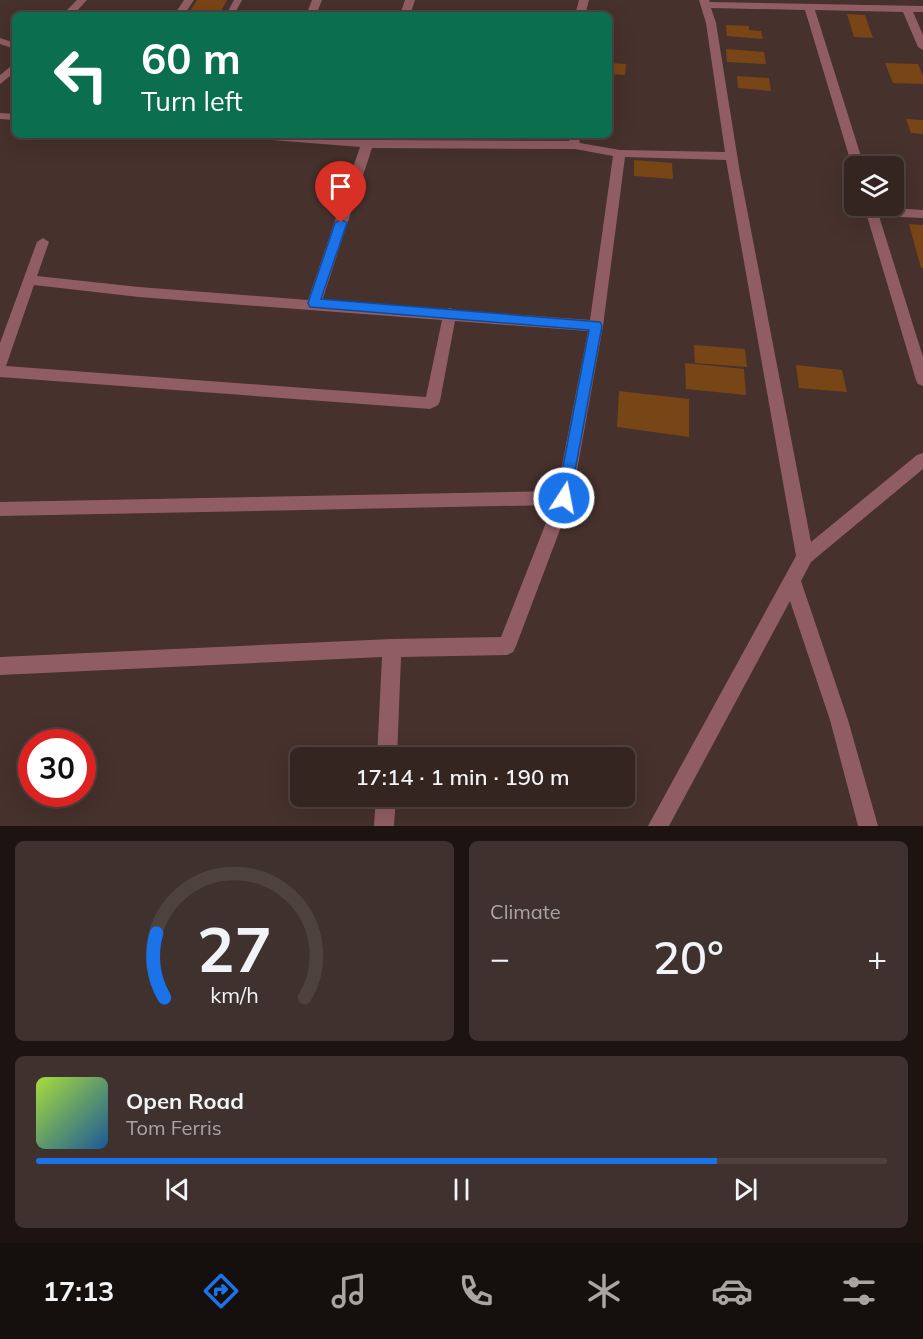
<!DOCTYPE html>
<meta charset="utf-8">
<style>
body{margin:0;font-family:Mulish,sans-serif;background:#3f312e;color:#f1f3f6;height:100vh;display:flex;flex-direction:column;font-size:22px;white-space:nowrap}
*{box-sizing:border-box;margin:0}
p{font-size:20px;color:#a9a5a5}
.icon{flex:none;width:33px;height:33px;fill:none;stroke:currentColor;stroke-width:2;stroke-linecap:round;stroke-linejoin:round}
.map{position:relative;height:826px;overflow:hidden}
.sheet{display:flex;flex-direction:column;gap:15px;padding:15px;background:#1d1412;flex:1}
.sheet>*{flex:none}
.guide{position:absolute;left:12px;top:12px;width:600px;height:126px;border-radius:9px;box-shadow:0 6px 24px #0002,0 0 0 2px #4e423f;background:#0b6e4f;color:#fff;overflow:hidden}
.buttons{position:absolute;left:844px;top:156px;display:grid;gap:12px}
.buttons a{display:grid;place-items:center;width:60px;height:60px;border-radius:9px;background:#342521;box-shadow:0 6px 24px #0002,0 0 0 2px #4e423f;font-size:30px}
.speed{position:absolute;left:18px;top:729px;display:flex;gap:12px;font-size:30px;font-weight:700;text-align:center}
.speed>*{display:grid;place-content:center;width:78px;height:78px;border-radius:50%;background:#342521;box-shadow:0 6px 24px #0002,0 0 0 2px #4e423f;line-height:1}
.speed .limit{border:9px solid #d22;background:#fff;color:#111}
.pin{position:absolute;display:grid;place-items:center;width:51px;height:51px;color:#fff;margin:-62px -26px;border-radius:50% 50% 50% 0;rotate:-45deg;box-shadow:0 0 6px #0007}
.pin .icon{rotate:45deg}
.me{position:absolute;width:66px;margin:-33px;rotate:11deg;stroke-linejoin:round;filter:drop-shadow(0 0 4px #0008)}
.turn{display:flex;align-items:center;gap:21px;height:126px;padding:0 30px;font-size:27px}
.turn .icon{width:78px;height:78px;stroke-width:2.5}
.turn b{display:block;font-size:42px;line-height:51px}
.big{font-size:45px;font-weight:600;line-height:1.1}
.sheet .card{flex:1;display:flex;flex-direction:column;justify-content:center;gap:9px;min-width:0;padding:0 21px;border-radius:9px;background:#3f312e}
.sheet .dial{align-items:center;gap:0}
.dial svg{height:156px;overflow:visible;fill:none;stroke:#4e423f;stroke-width:7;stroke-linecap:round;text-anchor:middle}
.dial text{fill:#f1f3f6;stroke:none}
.song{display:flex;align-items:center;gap:18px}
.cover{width:72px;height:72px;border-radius:9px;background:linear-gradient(135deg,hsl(80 70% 55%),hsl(210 70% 35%))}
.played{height:6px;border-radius:3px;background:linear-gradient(90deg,#1a73e8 80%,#4e423f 80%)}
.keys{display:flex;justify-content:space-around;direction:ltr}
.heat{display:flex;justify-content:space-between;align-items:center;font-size:33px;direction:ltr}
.sheet .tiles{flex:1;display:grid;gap:15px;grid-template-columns:1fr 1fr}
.card:last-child{grid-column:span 2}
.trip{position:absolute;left:290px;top:747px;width:345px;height:60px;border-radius:9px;background:#342521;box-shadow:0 6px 24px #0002,0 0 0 2px #4e423f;font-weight:600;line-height:60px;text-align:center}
.tabs{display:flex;height:96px;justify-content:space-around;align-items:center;background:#150f0d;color:#a9a5a5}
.tabs .icon{width:42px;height:42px}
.tabs .on{color:#1a73e8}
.tabs b{font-size:27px;color:#f1f3f6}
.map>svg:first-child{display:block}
.building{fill:#784516}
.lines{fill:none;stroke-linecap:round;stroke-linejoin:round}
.lane{fill:#915d64;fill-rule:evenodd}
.street{fill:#915d64;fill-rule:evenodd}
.route{fill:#1a73e8;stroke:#114b97;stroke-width:1.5}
</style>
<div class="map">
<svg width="923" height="826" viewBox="0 0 923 826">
<rect width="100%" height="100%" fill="#46312c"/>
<path class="building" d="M197 0H227L220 13 190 11Z
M847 14 865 15 873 38 854 37Z
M726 25 749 26V30L761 31 763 39 727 36Z
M726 49 764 52 766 64 727 62Z
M609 63 626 64 625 75 609 74Z
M885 63 918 64 923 76V84L893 83Z
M737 76 769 78 771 91 738 88Z
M906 119 923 120V134L911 133Z
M634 160 672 163 673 179 634 176Z
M909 224 923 225V268H921Z
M694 345 745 349 747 367 695 363Z
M685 363 744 369 746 395 686 389Z
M796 365 842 370 847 392 799 388Z
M619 391 689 399V437L617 427Z"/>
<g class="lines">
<path class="lane" d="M234 0H242L234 15H226Z
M0 38 15 43V49L0 44Z"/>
<path class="street" d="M77 0H87L73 15H62Z
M184 0H194L184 15H174Z
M312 0H322L316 15H306Z
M405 0H415L410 15H400Z
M579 0H589L585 15H575Z
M699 0H709L710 2 923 6V12H913L923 35V50L918 47 903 12 815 10 864 166H855V169L852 166 805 10 711 8 716 23 740 173 811 542 917 455 923 453V469L811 562 801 581 848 720 878 826H858L830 720 790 601 669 826H648L796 556 726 160 625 157 603 326 572 498 516 646 513 652 507 655 401 657 397 758H377L382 657 0 675V657L392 639 501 637 553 505 0 516V502L557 491 588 331 455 321 440 401 438 405 430 409 0 377V343L37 242 43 238 49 242 37 276 139 287 308 300 360 147 260 139 254 135H303L363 140 364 135H376L374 140 569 141 570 135H578L580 143 620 150 725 152 706 23ZM372 148 575 149 613 156 590 320 455 310 450 308 445 310 322 301ZM34 285 139 297 442 320 426 397 6 366Z
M15 63V72L0 84V75Z
M0 113 15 114V120L0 119Z
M864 206 923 210V218L879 216 923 357V386L918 384 916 380Z
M376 796H396L394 826H374Z"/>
</g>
<path class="route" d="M341 219 347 223 321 299 600 322 602 326 569 503 564 504 559 503 557 498 589 330 310 307 308 303 335 223Z"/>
</svg>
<div class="buttons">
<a><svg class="icon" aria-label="layers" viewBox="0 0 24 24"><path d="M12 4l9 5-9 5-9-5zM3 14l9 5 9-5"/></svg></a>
</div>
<div class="speed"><div class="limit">30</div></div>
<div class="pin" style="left:341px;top:223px;background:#d93025"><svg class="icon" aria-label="arrive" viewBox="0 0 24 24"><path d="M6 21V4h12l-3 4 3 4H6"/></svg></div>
<svg class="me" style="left:564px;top:498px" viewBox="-20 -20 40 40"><circle r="17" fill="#1a73e8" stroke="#fff" stroke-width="3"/><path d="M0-11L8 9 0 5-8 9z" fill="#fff"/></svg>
<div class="trip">17:14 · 1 min · 190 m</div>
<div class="guide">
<div class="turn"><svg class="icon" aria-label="left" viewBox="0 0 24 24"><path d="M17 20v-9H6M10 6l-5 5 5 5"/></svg><div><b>60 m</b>Turn left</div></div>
</div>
</div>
<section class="sheet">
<div class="tiles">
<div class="card dial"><svg viewBox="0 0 100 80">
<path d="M14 69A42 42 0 1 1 86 69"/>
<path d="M14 69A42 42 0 0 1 10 36" stroke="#1a73e8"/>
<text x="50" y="56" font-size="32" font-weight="700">27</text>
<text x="50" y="72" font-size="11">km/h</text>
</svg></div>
<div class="card"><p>Climate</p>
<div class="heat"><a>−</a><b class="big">20°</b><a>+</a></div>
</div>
<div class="card">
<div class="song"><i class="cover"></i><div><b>Open Road</b><p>Tom Ferris</p></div></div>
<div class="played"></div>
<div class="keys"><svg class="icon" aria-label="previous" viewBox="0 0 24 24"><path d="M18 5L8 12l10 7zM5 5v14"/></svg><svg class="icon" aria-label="pause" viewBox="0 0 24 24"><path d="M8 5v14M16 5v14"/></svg><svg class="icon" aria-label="next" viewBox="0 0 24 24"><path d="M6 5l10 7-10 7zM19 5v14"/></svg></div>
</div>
</div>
</section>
<nav class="tabs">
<b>17:13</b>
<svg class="icon on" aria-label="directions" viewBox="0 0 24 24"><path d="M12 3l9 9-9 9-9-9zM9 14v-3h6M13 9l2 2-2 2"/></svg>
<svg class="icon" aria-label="music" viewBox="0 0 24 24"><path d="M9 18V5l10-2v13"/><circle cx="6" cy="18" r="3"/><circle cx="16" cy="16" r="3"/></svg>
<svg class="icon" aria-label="phone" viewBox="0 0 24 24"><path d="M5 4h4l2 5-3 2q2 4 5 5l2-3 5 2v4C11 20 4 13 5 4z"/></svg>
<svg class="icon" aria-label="climate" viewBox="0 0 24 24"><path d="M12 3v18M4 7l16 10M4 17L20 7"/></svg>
<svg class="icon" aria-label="car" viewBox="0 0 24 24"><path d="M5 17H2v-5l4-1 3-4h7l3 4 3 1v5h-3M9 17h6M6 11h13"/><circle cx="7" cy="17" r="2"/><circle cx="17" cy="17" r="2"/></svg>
<svg class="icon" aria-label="filters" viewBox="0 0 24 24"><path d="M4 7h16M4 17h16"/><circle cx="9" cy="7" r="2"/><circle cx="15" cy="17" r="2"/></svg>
</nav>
